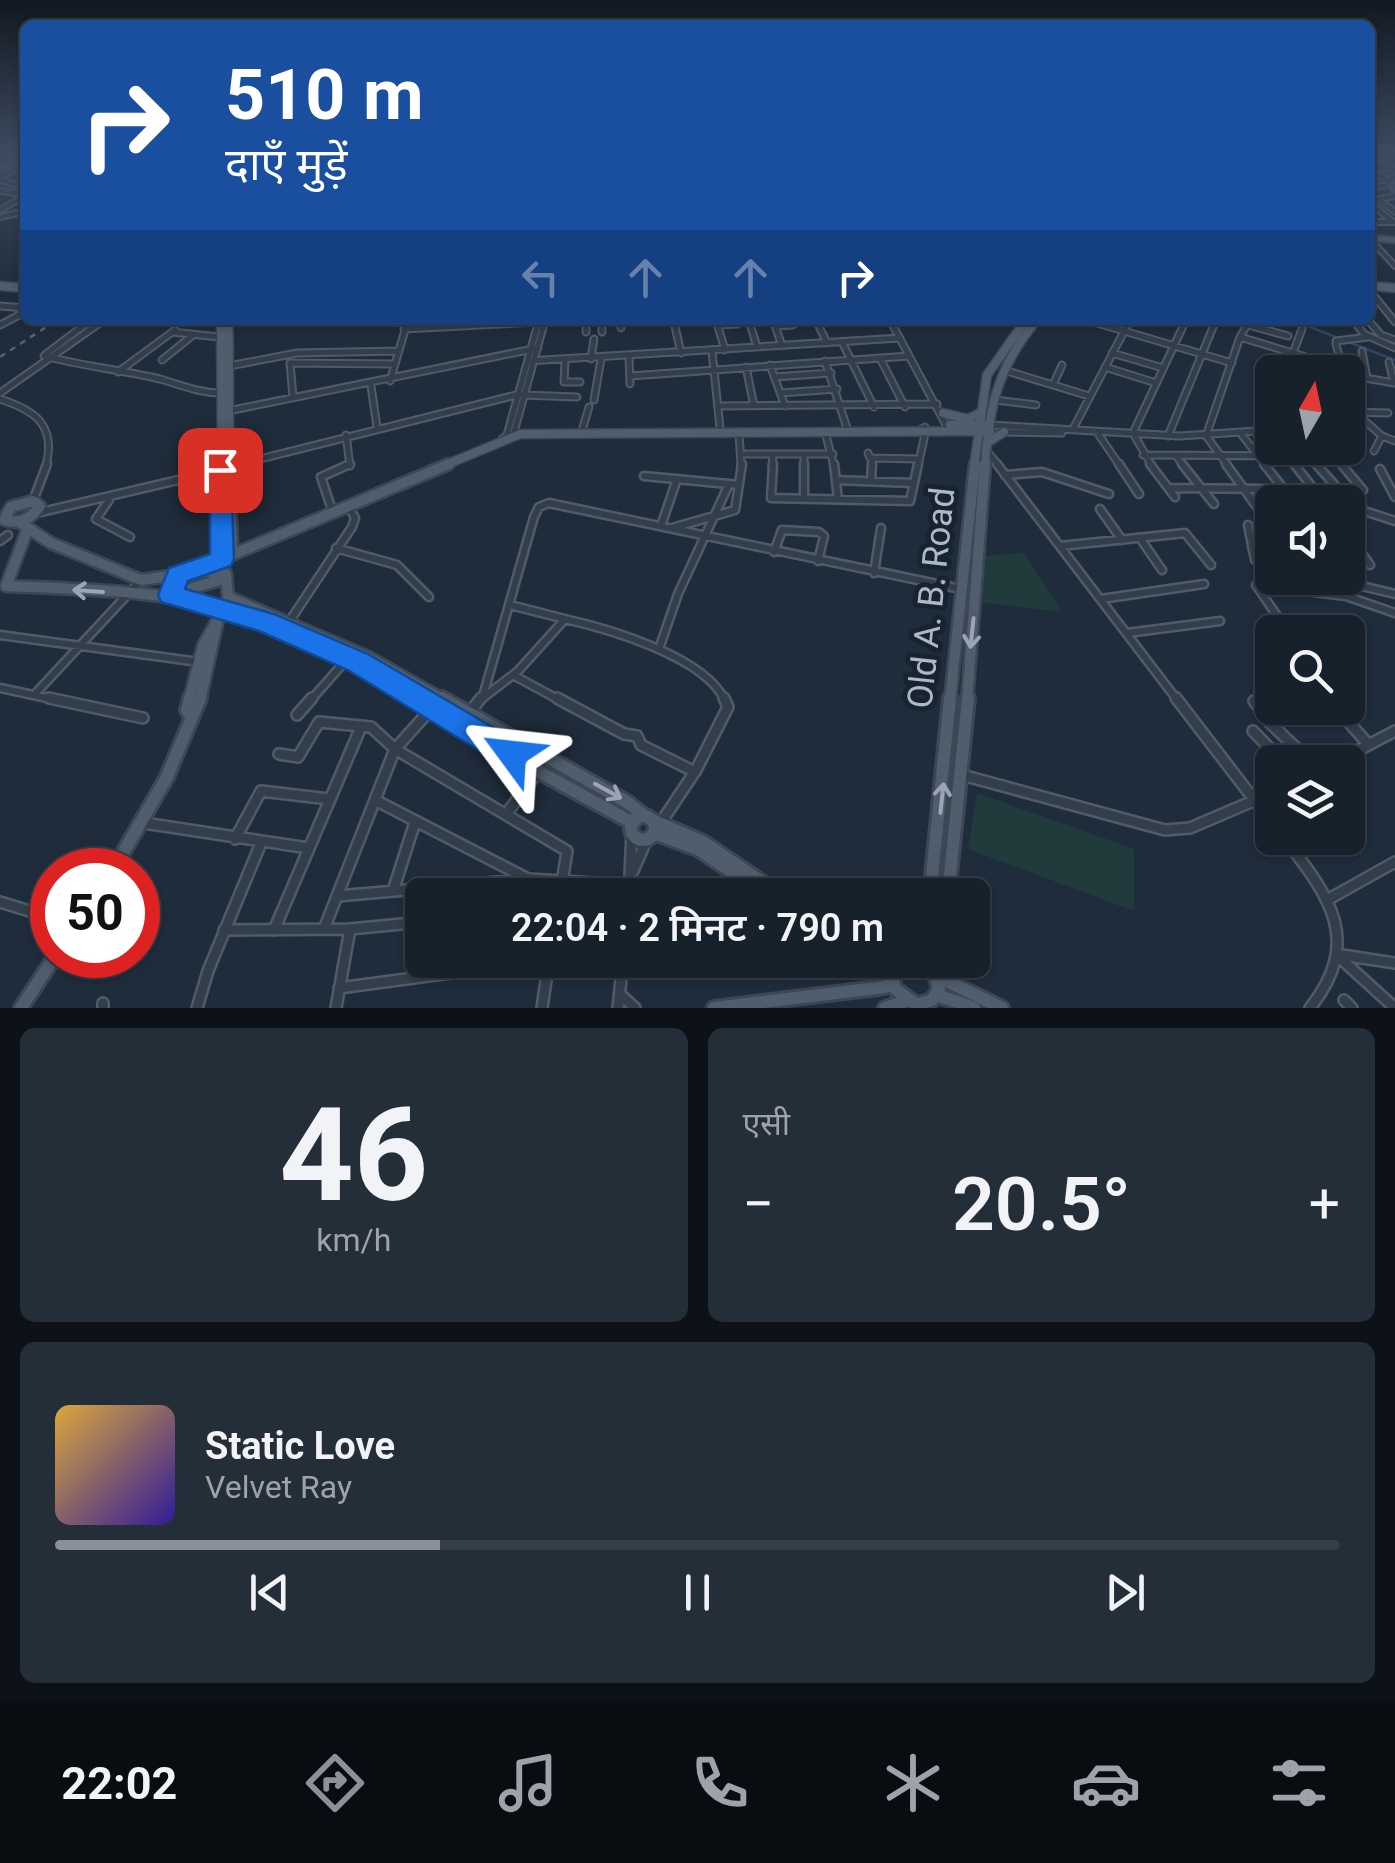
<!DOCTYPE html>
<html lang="hi">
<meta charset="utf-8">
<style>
body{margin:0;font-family:Roboto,"Noto Sans Devanagari",sans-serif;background:#242e38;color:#f1f3f6;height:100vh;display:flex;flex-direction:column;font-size:38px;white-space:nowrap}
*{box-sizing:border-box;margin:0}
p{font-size:32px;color:#9ea3a9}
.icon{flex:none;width:55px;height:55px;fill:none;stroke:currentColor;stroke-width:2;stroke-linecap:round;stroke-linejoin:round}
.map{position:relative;height:1008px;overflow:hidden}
.side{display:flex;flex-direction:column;gap:20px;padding:20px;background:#0d1218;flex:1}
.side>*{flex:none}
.guide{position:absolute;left:20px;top:20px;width:1355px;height:305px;border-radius:15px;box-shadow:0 2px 8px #0004,0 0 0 2px #363e48;background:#1a4fa0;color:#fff;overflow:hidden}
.needle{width:65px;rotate:9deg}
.tools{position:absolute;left:1255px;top:355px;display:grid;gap:20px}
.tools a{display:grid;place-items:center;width:110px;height:110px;border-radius:15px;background:#17212c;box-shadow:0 2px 8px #0004,0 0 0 2px #363e48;font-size:50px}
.speed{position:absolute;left:30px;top:848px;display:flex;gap:20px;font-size:50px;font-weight:700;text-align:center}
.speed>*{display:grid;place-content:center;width:130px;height:130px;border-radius:50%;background:#17212c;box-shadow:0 2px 8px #0004,0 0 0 2px #363e48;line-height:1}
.speed .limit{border:15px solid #d22;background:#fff;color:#111}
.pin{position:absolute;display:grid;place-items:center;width:85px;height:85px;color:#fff;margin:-42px;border-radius:20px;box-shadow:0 5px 15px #0006}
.me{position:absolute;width:110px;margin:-55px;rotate:300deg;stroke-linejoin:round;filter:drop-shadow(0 0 8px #0008)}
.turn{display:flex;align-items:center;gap:35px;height:210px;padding:0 40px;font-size:45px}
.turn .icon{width:130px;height:130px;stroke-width:2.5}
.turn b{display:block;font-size:70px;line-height:85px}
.lanes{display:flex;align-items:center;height:95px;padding:0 40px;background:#0003;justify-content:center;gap:50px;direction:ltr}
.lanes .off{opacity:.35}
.big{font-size:75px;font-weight:600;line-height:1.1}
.side .card{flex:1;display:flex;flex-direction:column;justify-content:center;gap:15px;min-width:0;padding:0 35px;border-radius:15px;background:#242e38}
.side .dial{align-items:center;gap:0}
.dial b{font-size:130px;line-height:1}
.song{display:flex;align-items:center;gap:30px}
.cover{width:120px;height:120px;border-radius:15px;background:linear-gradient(135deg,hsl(40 70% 55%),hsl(250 70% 35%))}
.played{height:10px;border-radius:5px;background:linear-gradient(90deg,#8c9099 30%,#363e48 30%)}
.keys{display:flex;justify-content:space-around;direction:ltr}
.heat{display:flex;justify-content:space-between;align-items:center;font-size:55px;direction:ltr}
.side .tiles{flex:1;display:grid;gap:20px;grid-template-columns:1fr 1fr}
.card:last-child{grid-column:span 2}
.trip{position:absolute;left:405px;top:878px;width:585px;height:100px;border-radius:15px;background:#17212c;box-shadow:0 2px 8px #0004,0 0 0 2px #363e48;font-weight:600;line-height:100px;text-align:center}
.tab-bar{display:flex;height:160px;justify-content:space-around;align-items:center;background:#090d12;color:#9ea3a9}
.tab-bar .icon{width:70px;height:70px}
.tab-bar .current{color:#8c9099}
.tab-bar b{font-size:45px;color:#f1f3f6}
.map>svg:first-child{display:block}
.green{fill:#213a3c}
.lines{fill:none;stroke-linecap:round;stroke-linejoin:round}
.stream{stroke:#2f4663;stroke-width:2.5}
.minor-far3-casing{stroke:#505b69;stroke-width:8}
.minor-far2-casing{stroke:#505b69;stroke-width:9}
.minor-far1-casing{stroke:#505b69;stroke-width:11}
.minor-casing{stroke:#505b69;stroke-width:14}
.major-far3-casing{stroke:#3c4755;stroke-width:9}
.major-far2-casing{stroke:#3c4755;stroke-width:11}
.major-far1-casing{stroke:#3c4755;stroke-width:15}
.major-casing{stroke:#3c4755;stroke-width:18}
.minor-far3{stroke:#333e4b;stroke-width:4}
.minor-far2{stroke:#333e4b;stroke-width:5}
.minor-far1{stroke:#333e4b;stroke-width:6}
.minor{stroke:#333e4b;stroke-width:9}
.major-far3{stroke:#505d6c;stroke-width:5}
.major-far2{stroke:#505d6c;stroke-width:8}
.major-far1{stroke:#505d6c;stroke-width:10}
.major{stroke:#505d6c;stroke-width:12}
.rail{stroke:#546273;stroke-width:2.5;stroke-dasharray:6 6;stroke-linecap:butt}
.oneway{stroke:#9aa6b6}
.route{fill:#1a73e8;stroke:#114b97;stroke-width:2.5}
.labels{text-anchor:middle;stroke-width:10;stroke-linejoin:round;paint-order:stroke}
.street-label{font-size:35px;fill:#adb8c8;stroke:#182330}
</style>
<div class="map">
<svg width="1395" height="1008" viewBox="0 0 1395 1008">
<rect width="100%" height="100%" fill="#1f2c3b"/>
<path class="green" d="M1024 553 1062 612 979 602 983 556Z
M977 793 1134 849V911L968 849Z"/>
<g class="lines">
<path class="stream" d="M1292 320 1395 360"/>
<g class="minor-far3-casing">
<path id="minor-far3" d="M1373 152 1395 171
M1390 152 1395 157
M1370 168 1395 186
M0 176 25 166
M1370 177 1395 172
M0 180 25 187
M1370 188 1388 185
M0 191 24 194
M1380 200 1395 212
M1370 201 1395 196
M1370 203 1393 222
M0 210 25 196
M0 217 25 211
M1370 222H1394
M1370 239 1395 266"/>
</g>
<g class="minor-far2-casing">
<path id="minor-far2" d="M1370 291 1395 322
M0 306 25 308
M586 320V332
M602 320V332
M619 320 621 328
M716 320 725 350
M773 320 782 346
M823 320H816L827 343
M890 320 947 427
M1087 320 1232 363
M1353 320 1364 334 1395 348
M1368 320 1381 335 1395 340
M544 322 563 320
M674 322 681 353
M1245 324 1288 336
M0 325 25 312
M718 325 738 324
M775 326 793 325
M751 327 757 347
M404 329 539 322
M172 332 219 337
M1240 337 1339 367
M1336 341 1368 337
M842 342 874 407
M1336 344 1343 372
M712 351 720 428
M1362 351 1367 378
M1112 353 1163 368
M1293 353 1302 329
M46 354 91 320
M44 356C82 366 122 370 160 379 181 385 199 393 221 393
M629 357 630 384
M880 358 905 407
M591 359 594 339
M162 360 193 335
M565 360 564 382H580
M528 361 900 338
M825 361 847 428
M770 365 785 406
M229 366 297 353 398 351
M746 367 754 406
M1105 367 1156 383
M1004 370 1089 396
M118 372 175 330
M1306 372 1309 359
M1348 375 1394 383 1389 362
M630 376 909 356
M774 377 831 373
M1348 380 1356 391
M390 381 408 320
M1054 383 1062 365
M371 386 377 427
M0 393 104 320
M780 393 837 389
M522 395 577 397
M293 397 290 363 395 364
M0 399C37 411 56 426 46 466
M594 400 601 359
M995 400 1036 405
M720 406 937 404
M228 411 538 348
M1348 412 1388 413
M1356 413 1382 436 1395 441
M990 425 1180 436 1272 430
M583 427 589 407
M1073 429 1130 320
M739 432 741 466
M825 432 834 466
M999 432 1062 433
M1133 433 1186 320
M1133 433 1152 466
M346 435 350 466
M1099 435 1120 466
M1242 435 1266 466
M1168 436 1216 320
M1206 436 1240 337 1250 320
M509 437 514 432 545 320
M1207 437 1228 466
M502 439 507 435 539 320
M1328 448 1343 466
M987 451 999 466
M1374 451 1382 436
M868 453 870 458 919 459
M743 454H833
M804 454V466
M1143 455 1335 456
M1176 456 1184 466
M1288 456 1296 466
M1309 456 1318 466
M232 466 516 395
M772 466 773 455
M872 466V458
M918 466 925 434 920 430 925 427"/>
</g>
<g class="minor-far1-casing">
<path id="minor-far1" d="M773 464 771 498 910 501 918 464
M804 464V498
M834 464 838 499
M997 464 1178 701
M1119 464 1139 494
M1150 464 1175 497
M1182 464 1214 504
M1226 464 1272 528
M1264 464 1294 502
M1294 464 1324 502
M1316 464 1355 508 1395 521
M232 466 240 464
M1380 469 1395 497
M1005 475 1042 472 1109 494
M644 476 739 485
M836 480 912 483
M871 481 872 464
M1169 488 1363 490 1341 464
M109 500 96 519 130 537
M33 501 47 464
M331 507 321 477 350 464
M1100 509 1122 540
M37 513 221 470
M1248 525 1255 560
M661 526 677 479
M672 528 735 510 742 464
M1348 534 1370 565
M1140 538 1162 570
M0 541 8 535
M1060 546 1185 533 1211 565
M1252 547 1272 552
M336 548 397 565 429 597
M774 552 782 530 819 532 824 536 818 561
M874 573 881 528
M1328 578 1395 594
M1101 599 1204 584
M510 605 565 619
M289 622 352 527 355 518 348 505
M1288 632 1256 585 1346 596 1395 613
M1127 633 1220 621
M0 635 199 662
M659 649 678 594 729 484
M513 675 561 701
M0 688 61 701
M35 694 141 580
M483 696 534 517 539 507 549 503 961 589
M310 701 348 658
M479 701 518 671 565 619C609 629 706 657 725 701"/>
</g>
<g class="minor-casing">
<path id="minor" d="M49 698 143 718
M557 698 624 734 637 736 641 745 695 772
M1176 698 1272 823
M1254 701 1270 723 1311 762
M1336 708 1369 745
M470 712 481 698
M297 715 312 698
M1253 731 1283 762
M279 754 298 757 319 722 371 727 395 749 567 851 560 895
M1336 762 1395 731
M962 775 1165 830 1190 828 1272 793
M375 800 528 879
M507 813 539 770
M144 823 308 848
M660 824 696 770 728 707 724 698
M1284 838C1330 897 1363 941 1310 1008
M235 839 261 791 329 799
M633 871 647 839
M393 891 415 822
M629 895 632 832
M338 896 529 879 630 885
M1327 900 1395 862
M0 902 52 918
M324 929 395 749 432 708
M224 930 350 929 422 922
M274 930 361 727
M1342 955 1395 963
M1341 959 1395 1008
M339 988 548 960
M621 995 635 1008
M1344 1000 1352 1008
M103 1003V1008
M197 1008 208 971 261 843
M336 1008 350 929
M542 1008 549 960
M618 1008 623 960"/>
</g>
<g class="major-far3-casing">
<path id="major-far3" d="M0 169 25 159
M1395 182 1390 185 1395 191
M1370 238 1395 240
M0 286 25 288
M1370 286 1395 288"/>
</g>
<g class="major-far2-casing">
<path id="major-far2" d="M1 286 25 288
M1371 286 1395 288
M221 320 222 466
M228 320C230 370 228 417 230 466
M943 413 968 419 980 413
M950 425H990
M987 443 1004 432
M443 466 520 434 990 431
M974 466 987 375 1026 320
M985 466C989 407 998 366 1037 320"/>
</g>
<g class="major-far1-casing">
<path id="major-far1" d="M222 464V559
M229 464 232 549
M33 501 40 506C31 519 19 525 4 520L11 507Z
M19 522 51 543 141 580 177 575
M28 528 6 586C78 589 151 590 221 607 294 626 360 662 424 701
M187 569 222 559 449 464
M226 578 170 595 173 582 187 569 226 574 228 597 370 658 446 701
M189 701 203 646 221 613
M200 701 219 615
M950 701 975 464
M967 701 985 464"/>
</g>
<g class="major-casing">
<path id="major" d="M190 698 187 710 191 717
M420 698 532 768 633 823
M442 698 627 802 645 816
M631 828a12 12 0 1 1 24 0a12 12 0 1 1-24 0Z
M652 820 703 842 781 895
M654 833 698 849 766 895
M113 870 167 777 200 698
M930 895 950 698
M948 895 968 698
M873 960 889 973
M893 960 894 988 917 1005 932 1000 939 989 931 960
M939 977 1002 1008
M937 995 974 1008
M21 1008 56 955
M714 1008 885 987 891 981
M885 1008 906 1001"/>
</g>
<use href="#minor-far3" class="minor-far3"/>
<use href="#minor-far2" class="minor-far2"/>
<use href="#minor-far1" class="minor-far1"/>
<use href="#minor" class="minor"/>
<use href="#major-far3" class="major-far3"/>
<use href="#major-far2" class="major-far2"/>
<use href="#major-far1" class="major-far1"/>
<use href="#major" class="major"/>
<path class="rail" d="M0 357 57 320"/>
</g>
<defs><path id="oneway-shaft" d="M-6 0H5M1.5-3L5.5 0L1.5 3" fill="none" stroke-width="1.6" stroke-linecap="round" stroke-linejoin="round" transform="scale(2.5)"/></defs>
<g class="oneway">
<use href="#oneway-shaft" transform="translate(88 591) rotate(-176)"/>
<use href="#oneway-shaft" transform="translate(972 633) rotate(96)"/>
<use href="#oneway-shaft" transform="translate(608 791) rotate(29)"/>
<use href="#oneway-shaft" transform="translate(942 798) rotate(-84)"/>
</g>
<linearGradient id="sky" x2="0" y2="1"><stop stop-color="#111820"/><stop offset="0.52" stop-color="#3c4b60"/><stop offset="1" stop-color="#3c4b60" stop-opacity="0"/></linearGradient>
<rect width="1395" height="293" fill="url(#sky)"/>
<path class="route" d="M220 463 231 470 234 559 231 566 188 581 185 589 274 614 368 654 523 745 527 754 523 764 512 769 501 764 348 670 259 631 161 602 158 595 169 568 210 554V470Z"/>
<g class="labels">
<g class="street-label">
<text transform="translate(931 598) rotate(-84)" y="12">Old A. B. Road</text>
</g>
</g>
</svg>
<div class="tools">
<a><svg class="needle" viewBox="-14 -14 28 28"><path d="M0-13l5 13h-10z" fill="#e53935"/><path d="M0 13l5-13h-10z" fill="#9ea3a9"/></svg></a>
<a><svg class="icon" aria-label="sound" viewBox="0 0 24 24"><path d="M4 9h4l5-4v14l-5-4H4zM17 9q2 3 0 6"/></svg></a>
<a><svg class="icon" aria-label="search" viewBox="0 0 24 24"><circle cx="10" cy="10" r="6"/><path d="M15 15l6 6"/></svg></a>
<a><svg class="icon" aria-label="layers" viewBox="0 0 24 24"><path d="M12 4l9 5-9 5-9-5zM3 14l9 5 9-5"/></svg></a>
</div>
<div class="speed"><div class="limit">50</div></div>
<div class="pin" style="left:220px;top:470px;background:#d93025"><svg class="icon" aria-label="arrive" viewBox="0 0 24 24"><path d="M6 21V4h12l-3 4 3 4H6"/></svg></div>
<svg class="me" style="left:512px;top:754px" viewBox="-20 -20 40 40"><path d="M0-17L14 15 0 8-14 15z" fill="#1a73e8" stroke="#fff" stroke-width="4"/></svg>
<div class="trip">22:04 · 2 मिनट · 790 m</div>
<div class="guide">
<div class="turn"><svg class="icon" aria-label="right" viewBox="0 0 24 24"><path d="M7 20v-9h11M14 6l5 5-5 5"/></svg><div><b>510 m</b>दाएँ मुड़ें</div></div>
<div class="lanes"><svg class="icon off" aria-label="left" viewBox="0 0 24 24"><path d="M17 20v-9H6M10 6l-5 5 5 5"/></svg><svg class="icon off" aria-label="ahead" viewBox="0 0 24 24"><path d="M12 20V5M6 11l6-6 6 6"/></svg><svg class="icon off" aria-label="ahead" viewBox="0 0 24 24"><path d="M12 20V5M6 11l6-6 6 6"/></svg><svg class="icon" aria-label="right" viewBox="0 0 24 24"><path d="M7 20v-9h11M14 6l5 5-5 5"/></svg></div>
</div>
</div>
<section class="side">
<div class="tiles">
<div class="card dial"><b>46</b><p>km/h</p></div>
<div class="card"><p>एसी</p>
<div class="heat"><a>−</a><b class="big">20.5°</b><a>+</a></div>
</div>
<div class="card">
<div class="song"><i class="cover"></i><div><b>Static Love</b><p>Velvet Ray</p></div></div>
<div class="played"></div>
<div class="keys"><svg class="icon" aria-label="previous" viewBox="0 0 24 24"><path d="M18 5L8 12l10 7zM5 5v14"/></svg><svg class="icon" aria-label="pause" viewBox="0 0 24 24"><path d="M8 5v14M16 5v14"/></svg><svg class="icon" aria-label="next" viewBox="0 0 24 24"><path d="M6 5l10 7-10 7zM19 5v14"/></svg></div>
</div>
</div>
</section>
<nav class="tab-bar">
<b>22:02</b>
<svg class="icon current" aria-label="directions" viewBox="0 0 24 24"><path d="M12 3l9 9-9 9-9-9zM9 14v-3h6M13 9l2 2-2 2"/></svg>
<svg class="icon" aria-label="music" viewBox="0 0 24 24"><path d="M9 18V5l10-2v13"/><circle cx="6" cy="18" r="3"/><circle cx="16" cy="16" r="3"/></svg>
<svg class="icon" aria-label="phone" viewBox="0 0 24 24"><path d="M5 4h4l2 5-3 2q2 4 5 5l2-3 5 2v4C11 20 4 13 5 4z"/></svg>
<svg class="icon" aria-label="climate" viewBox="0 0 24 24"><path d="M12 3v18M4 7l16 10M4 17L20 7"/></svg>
<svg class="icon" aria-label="car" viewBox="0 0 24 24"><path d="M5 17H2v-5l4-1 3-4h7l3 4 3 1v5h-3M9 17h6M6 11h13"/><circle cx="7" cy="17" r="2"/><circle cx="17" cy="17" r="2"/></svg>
<svg class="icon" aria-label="filters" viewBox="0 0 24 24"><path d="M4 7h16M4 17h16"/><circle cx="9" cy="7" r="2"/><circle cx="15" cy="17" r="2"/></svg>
</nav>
